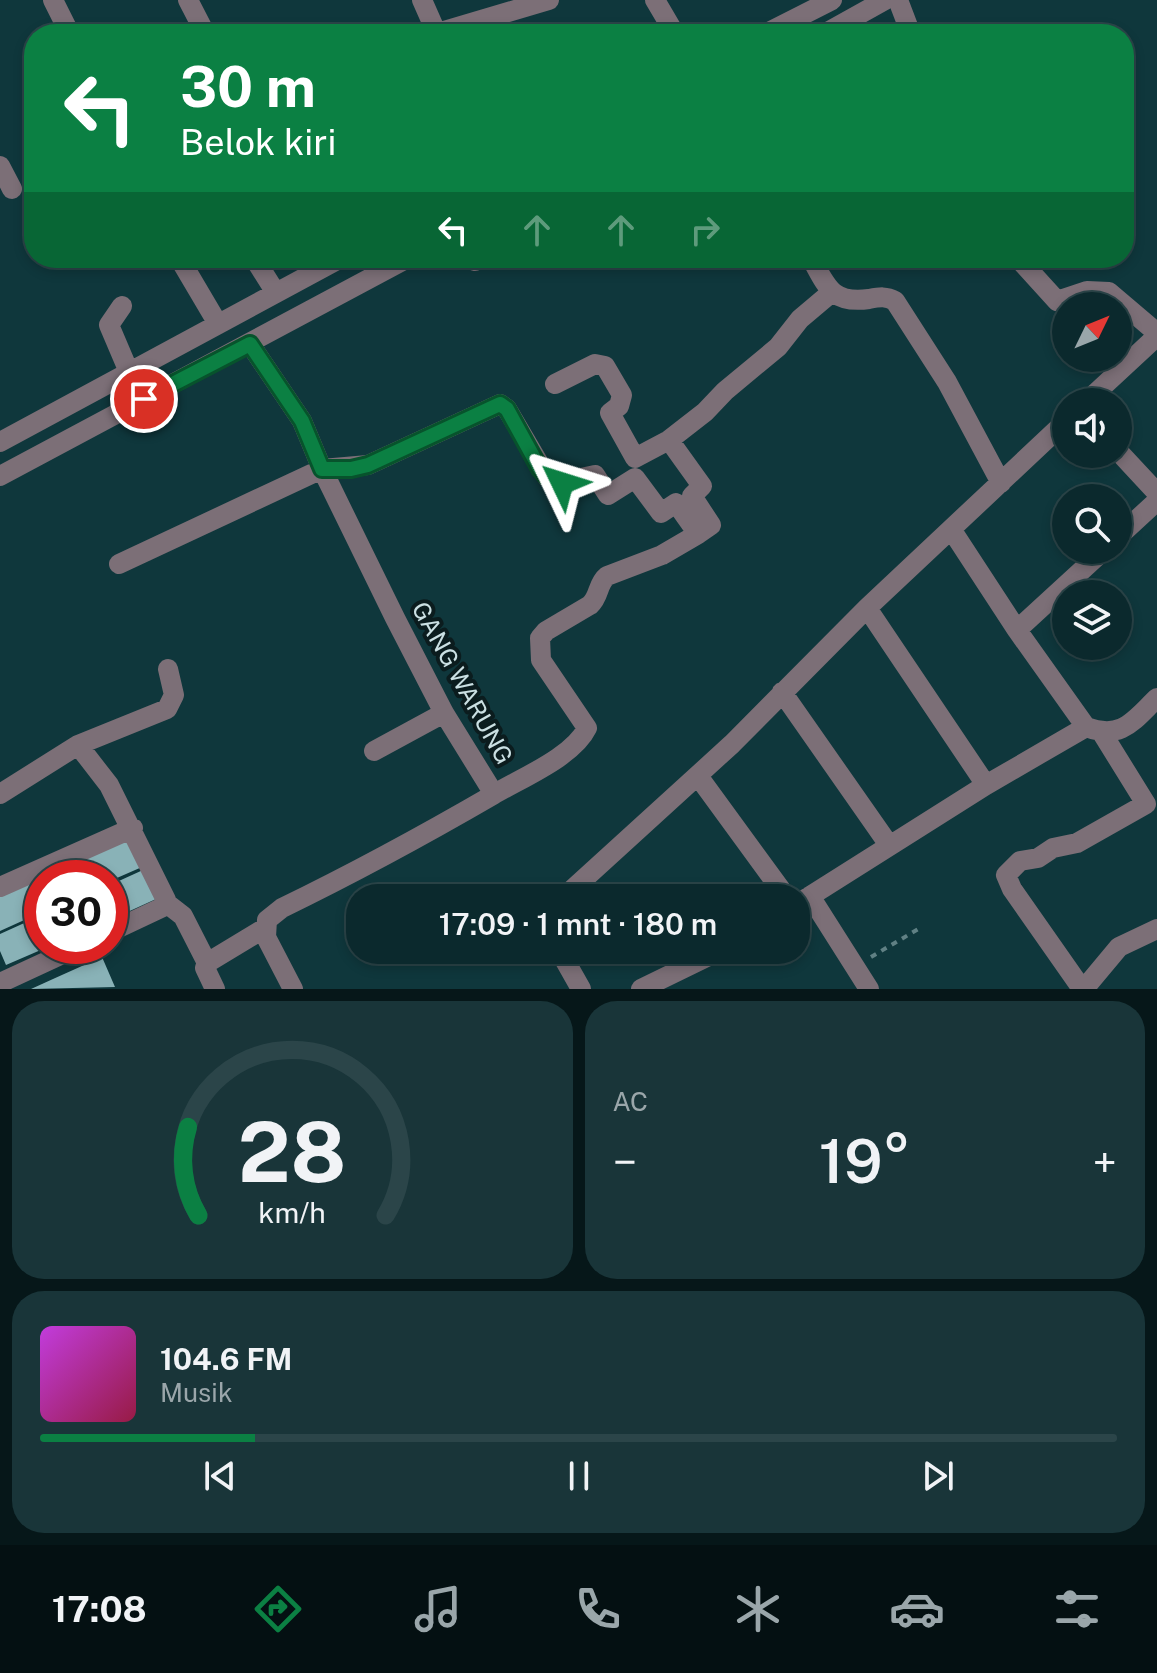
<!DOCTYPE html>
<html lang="id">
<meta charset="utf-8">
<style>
body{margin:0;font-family:"Public Sans",sans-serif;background:#193539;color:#f1f3f6;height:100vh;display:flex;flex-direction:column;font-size:30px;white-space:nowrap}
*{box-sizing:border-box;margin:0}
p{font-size:26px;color:#9aa6aa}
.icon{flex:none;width:44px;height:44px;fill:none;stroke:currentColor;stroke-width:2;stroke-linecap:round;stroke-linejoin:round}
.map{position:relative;height:989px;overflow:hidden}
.drawer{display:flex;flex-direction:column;gap:12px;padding:12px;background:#061719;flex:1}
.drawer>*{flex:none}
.hud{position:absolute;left:24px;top:24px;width:1110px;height:244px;border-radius:32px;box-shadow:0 4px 12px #0003,0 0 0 2px #2b4549;background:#0b8043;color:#fff;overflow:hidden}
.needle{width:52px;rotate:47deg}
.fabs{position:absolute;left:1052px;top:292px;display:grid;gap:16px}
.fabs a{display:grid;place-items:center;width:80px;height:80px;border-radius:50%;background:#0b292d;box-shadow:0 4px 12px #0003,0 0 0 2px #2b4549;font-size:40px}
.speed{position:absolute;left:24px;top:860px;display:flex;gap:16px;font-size:40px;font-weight:700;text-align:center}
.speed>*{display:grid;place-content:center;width:104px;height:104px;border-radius:50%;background:#0b292d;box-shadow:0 4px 12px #0003,0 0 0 2px #2b4549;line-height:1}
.speed .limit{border:12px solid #d22;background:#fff;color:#111}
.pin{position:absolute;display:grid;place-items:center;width:68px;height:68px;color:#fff;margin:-34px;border:4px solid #fff;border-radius:50%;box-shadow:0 2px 8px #0007}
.me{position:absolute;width:88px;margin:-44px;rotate:311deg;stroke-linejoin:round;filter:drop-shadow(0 0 6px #0008)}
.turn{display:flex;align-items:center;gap:28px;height:168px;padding:0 24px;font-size:36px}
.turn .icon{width:104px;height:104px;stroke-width:2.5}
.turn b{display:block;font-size:56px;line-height:68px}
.lanes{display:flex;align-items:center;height:76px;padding:0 24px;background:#0003;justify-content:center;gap:40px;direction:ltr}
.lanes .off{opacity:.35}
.big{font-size:60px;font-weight:600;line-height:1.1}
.drawer .tile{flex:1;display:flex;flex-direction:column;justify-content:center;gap:12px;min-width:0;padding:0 28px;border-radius:32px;background:#193539}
.drawer .dial{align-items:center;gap:0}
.dial svg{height:208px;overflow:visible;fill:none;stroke:#2b4549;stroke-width:7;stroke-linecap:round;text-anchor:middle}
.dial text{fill:#f1f3f6;stroke:none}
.song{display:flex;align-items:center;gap:24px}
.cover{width:96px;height:96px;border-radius:12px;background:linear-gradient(135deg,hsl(290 70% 55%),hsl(340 70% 35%))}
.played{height:8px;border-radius:4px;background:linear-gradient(90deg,#0b8043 20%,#2b4549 20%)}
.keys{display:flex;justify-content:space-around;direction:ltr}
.heat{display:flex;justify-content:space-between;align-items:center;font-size:44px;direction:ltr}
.drawer .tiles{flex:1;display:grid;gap:12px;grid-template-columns:1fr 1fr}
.tile:last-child{grid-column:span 2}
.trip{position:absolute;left:346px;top:884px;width:464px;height:80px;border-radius:32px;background:#0b292d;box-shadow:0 4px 12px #0003,0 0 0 2px #2b4549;font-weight:600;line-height:80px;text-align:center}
.menu{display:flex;height:128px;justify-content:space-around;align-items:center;background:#041012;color:#9aa6aa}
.menu .icon{width:56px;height:56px}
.menu .active{color:#0b8043}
.menu b{font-size:36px;color:#f1f3f6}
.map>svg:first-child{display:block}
.building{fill:#89b2b7}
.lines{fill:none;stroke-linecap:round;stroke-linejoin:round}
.path{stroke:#608084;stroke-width:4;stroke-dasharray:6 6;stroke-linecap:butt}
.minor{stroke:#7c6f77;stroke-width:20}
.route-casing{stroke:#07532c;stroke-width:20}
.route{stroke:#0b8043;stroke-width:14}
.labels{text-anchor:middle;stroke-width:8;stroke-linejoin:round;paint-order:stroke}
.street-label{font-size:24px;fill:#cbe0e3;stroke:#0b1c1e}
</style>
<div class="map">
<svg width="1157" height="989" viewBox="0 0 1157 989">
<rect width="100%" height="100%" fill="#0f373c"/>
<path class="building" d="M128 838 142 867 110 881V878H68L63 868Z
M61 868 65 878H42V912L0 931V896Z
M143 870 156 899 110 920V885Z
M42 915V946H50L6 965 0 951V934Z
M102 957 115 987 31 989 53 979Z"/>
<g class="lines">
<path class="path" d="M871 957 920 928"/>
<path class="minor" d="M53 0 70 34
M188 0 204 31
M422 0 437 34
M655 0 675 34
M898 0 911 34
M437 33 549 0
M765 34 832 0
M824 34 885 0
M0 166 12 189
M179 258 218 324
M254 258 276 293
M811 258C827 287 832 304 869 299 880 297 886 296 895 301L947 382 1001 483
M1018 258 1057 301 1087 291 1109 292 1157 333
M475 261 479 258
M122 306 109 325 129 372
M250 344 302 421 322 469 395 618 444 713 494 794
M555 384 595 364 605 366 622 395 619 406 610 413 635 458 669 440 705 412 725 391 778 347 800 319 832 292
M1086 402 1157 336
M669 440 702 486 692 496 711 525 698 534
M0 442 341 258
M1118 451 1157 493
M0 476 408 258
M951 529 1017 630 1086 727C1122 740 1133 721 1157 698
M1118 537 1157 501
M119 564 322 469 368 465 500 404 507 409 547 477 558 483 595 475 608 495 635 478 661 513 676 503 698 534 662 555 607 576C597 584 600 596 590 605L546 631 540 638 541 660 587 728C573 757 521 778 493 795 424 835 354 873 282 908L267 920 266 937 293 989
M867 608 986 785
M1017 630 1104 550
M782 692 889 845
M78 745 109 785 166 900 163 907 110 932
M374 751 444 713
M698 776 787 898
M0 794 78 745 167 709 174 695 168 669
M0 887 133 828
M810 896 869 989
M563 898 732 744 867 608 1066 421
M165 902 183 916 207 963
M796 905 986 785 1086 727
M559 950 581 989
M0 983 80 946
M215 989 205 968 207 963 265 928
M641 989 721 950
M1082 989 1012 889 1006 875 1020 861 1038 858 1053 848 1077 843 1146 804 1102 733
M1084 989 1119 947 1157 929"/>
</g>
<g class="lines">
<g class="route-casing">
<path id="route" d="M144 399 250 344 302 421 322 469H351L368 465 500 404 507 409 540 469 547 477 562 483"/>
</g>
<use href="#route" class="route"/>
</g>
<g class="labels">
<g class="street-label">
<text transform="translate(462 683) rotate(61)" y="8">GANG WARUNG</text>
</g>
</g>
</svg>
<div class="fabs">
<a><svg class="needle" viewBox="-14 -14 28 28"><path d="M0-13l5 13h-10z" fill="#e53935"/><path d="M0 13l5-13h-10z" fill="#9aa6aa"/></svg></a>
<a><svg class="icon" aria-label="sound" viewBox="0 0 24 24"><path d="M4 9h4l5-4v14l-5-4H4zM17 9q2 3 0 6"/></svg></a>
<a><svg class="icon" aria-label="search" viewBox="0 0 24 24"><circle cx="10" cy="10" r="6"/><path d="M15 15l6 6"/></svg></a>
<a><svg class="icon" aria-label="layers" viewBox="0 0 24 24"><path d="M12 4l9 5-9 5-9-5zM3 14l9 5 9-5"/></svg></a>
</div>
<div class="speed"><div class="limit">30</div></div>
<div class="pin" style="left:144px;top:399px;background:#d93025"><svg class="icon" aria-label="arrive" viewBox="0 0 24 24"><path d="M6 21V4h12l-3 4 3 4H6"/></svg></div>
<svg class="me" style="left:562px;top:483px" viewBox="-20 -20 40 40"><path d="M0-17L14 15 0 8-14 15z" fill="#0b8043" stroke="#fff" stroke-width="4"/></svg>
<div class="trip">17:09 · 1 mnt · 180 m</div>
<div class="hud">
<div class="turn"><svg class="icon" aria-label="left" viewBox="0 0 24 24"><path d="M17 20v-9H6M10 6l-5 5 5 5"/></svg><div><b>30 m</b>Belok kiri</div></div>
<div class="lanes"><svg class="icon" aria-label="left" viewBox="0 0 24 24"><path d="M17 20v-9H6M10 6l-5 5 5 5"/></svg><svg class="icon off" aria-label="ahead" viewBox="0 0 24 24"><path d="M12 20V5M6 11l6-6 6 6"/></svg><svg class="icon off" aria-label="ahead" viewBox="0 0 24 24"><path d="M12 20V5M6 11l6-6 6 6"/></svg><svg class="icon off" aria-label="right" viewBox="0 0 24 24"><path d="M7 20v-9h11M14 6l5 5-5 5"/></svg></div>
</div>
</div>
<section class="drawer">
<div class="tiles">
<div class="tile dial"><svg viewBox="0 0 100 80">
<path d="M14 69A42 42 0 1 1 86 69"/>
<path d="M14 69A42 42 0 0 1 10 35" stroke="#0b8043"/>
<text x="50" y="56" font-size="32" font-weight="700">28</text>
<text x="50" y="72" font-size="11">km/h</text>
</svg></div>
<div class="tile"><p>AC</p>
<div class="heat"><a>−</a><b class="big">19°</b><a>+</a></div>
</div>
<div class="tile">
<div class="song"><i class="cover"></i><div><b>104.6 FM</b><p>Musik</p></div></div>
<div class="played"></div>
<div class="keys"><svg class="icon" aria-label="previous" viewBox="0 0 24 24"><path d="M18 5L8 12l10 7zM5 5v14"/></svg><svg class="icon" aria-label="pause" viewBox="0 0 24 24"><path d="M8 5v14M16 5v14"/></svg><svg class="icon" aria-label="next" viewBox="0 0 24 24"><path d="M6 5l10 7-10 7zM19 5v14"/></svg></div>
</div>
</div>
</section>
<nav class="menu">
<b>17:08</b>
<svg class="icon active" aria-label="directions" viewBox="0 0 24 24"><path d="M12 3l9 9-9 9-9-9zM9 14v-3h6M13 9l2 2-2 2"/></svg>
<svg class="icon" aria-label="music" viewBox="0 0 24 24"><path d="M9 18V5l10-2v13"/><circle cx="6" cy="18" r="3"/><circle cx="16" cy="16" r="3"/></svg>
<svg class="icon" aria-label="phone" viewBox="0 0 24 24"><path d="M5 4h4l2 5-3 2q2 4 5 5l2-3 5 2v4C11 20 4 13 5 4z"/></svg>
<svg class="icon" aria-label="climate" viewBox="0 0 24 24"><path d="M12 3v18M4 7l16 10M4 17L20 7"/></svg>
<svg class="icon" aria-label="car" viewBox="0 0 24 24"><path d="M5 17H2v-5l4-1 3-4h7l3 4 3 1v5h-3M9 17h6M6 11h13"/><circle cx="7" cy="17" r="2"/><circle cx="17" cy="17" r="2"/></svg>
<svg class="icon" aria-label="filters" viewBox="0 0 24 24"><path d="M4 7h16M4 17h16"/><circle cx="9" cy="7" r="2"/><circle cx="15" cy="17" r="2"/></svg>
</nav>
